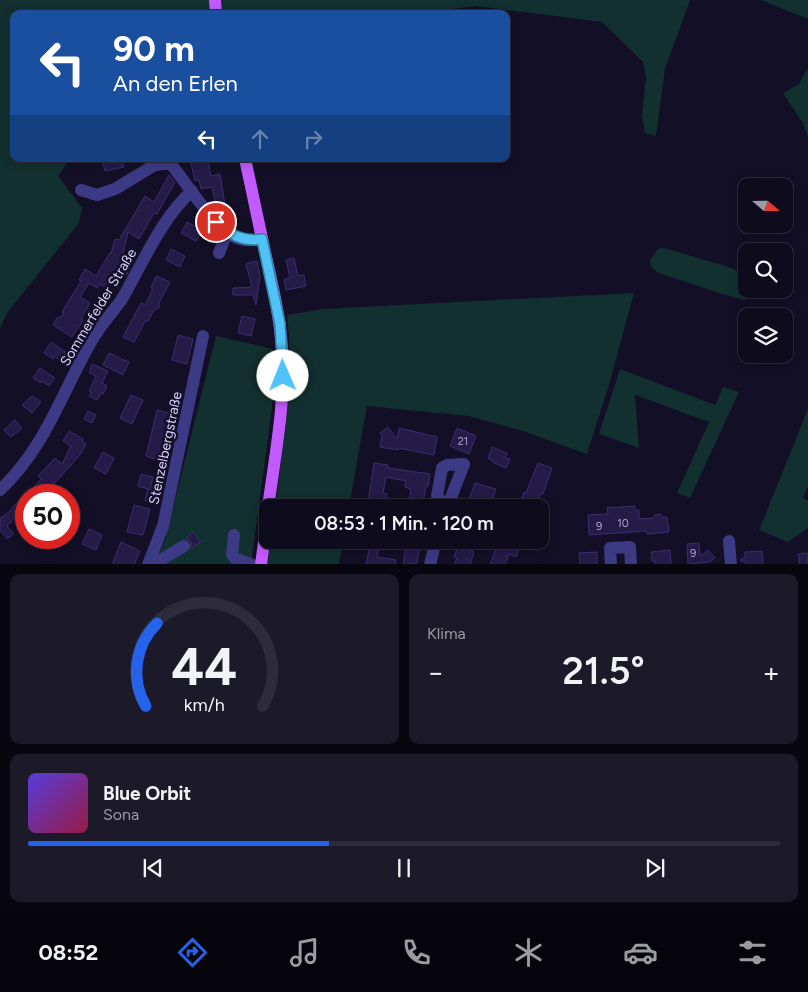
<!DOCTYPE html>
<html lang="de">
<meta charset="utf-8">
<style>
body{margin:0;font-family:Figtree,sans-serif;background:#1c1929;color:#f1f3f6;height:100vh;display:flex;flex-direction:column;font-size:19px;white-space:nowrap}
*{box-sizing:border-box;margin:0}
p{font-size:16px;color:#9b9ba3}
.icon{flex:none;width:28px;height:28px;fill:none;stroke:currentColor;stroke-width:2;stroke-linecap:round;stroke-linejoin:round}
.map{position:relative;height:564px;overflow:hidden}
.side{display:flex;flex-direction:column;gap:10px;padding:10px;background:#08060f;flex:1}
.side>*{flex:none}
.banner{position:absolute;left:10px;top:10px;width:500px;height:152px;border-radius:10px;box-shadow:0 2px 12px #0003,0 0 0 1px #2e2b3b;background:#1a4fa0;color:#fff;overflow:hidden}
.needle{width:32px;rotate:110deg}
.buttons{position:absolute;left:738px;top:178px;display:grid;gap:10px}
.buttons a{display:grid;place-items:center;width:55px;height:55px;border-radius:10px;background:#0e0b1c;box-shadow:0 2px 12px #0003,0 0 0 1px #2e2b3b;font-size:25px}
.speed{position:absolute;left:15px;top:484px;display:flex;gap:10px;font-size:25px;font-weight:700;text-align:center}
.speed>*{display:grid;place-content:center;width:65px;height:65px;border-radius:50%;background:#0e0b1c;box-shadow:0 2px 12px #0003,0 0 0 1px #2e2b3b;line-height:1}
.speed .limit{border:8px solid #d22;background:#fff;color:#111}
.pin{position:absolute;display:grid;place-items:center;width:42px;height:42px;color:#fff;margin:-21px;border:2px solid #fff;border-radius:50%;box-shadow:0 1px 5px #0007}
.me{position:absolute;width:55px;margin:-28px;rotate:359deg;stroke-linejoin:round;filter:drop-shadow(0 0 4px #0008)}
.turn{display:flex;align-items:center;gap:18px;height:105px;padding:0 20px;font-size:22px}
.turn .icon{width:65px;height:65px;stroke-width:2.5}
.turn b{display:block;font-size:35px;line-height:42px}
.lanes{display:flex;align-items:center;height:48px;padding:0 20px;background:#0003;justify-content:center;gap:25px;direction:ltr}
.lanes .off{opacity:.35}
.big{font-size:38px;font-weight:600;line-height:1.1}
.side .card{flex:1;display:flex;flex-direction:column;justify-content:center;gap:8px;min-width:0;padding:0 18px;border-radius:10px;background:#1c1929}
.side .dial{align-items:center;gap:0}
.dial svg{height:130px;overflow:visible;fill:none;stroke:#2e2b3b;stroke-width:7;stroke-linecap:round;text-anchor:middle}
.dial text{fill:#f1f3f6;stroke:none}
.song{display:flex;align-items:center;gap:15px}
.cover{width:60px;height:60px;border-radius:8px;background:linear-gradient(135deg,hsl(250 70% 55%),hsl(340 70% 35%))}
.played{height:5px;border-radius:2px;background:linear-gradient(90deg,#2563eb 40%,#2e2b3b 40%)}
.keys{display:flex;justify-content:space-around;direction:ltr}
.heat{display:flex;justify-content:space-between;align-items:center;font-size:28px;direction:ltr}
.side .tiles{flex:1;display:grid;gap:10px;grid-template-columns:1fr 1fr}
.card:last-child{grid-column:span 2}
.trip{position:absolute;left:259px;top:499px;width:290px;height:50px;border-radius:10px;background:#0e0b1c;box-shadow:0 2px 12px #0003,0 0 0 1px #2e2b3b;font-weight:600;line-height:50px;text-align:center}
.tab-bar{display:flex;height:80px;justify-content:space-around;align-items:center;background:#06040b;color:#9b9ba3}
.tab-bar .icon{width:35px;height:35px}
.tab-bar .on{color:#2563eb}
.tab-bar b{font-size:22px;color:#f1f3f6}
.map>svg:first-child{display:block}
.green{fill:#12302f}
.building{fill:#241b47;stroke:#3b2d73}
.lines{fill:none;stroke-linecap:round;stroke-linejoin:round}
.minor{stroke:#3d3a85;stroke-width:12}
.major{stroke:#c25bff;stroke-width:12}
.route-casing{stroke:#337fa1;stroke-width:12}
.route{stroke:#4fc3f7;stroke-width:9}
.labels{text-anchor:middle;stroke-width:5;stroke-linejoin:round;paint-order:stroke}
.number-label{font-size:11px;fill:#aca6d1}
.street-label{font-size:14px;fill:#d9d4ff;stroke:#130f26}
</style>
<div class="map">
<svg width="808" height="565" viewBox="0 0 808 565">
<rect width="100%" height="100%" fill="#130f26"/>
<path class="green" d="M0 0H690L665 69 656 136 645 133 642 116 646 77 643 62 602 22 476 6 411 14H14V159H70L58 176 82 208 79 223 7 313 0 328Z
M761 0H808V19Z
M808 68V137L803 123 783 93 799 84Z
M664 248 726 266 746 274V289H755L753 294 745 300 722 294 658 273 651 266 650 260 658 249Z
M634 293 609 385 587 454 520 430 468 416 367 406 349 507H275C283 444 295 380 287 315L322 309Z
M216 336 273 349 272 408 251 564H160L156 559 165 540Z
M620 369 715 405 723 387 739 392 690 498 677 493 709 422 635 395 639 448 599 434Z
M808 409V486L803 498 808 501V528L788 542 759 530Z
M271 540H343L339 564H268Z"/>
<path class="building" d="M102 159H122L124 167 105 171Z
M208 160 211 176 220 174 225 205 216 207 212 187 201 189 199 180 195 181 191 163Z
M169 175 175 182 157 214 154 213 139 239 128 232 121 263 131 265 126 276 116 270 105 287 99 284 97 288 89 283 80 297 90 303 81 319 83 320 72 337 53 325 57 318 61 317 64 313 62 312 81 281 79 280 85 269 96 276 110 253 111 254 115 239 119 240 145 196 154 202Z
M187 222 202 230 196 241 181 233Z
M171 249 185 256 180 267 166 260Z
M294 258 298 276 304 275 306 286 286 290 284 279 290 278 286 260Z
M257 261 260 276 256 305 253 295H233V288L252 287 246 264Z
M156 276 170 282 159 303V308L154 310 148 321 146 320 134 342 123 337 141 303 145 305 153 289 151 288Z
M242 316 255 319 251 336 238 333Z
M178 335 193 339 187 364 172 360Z
M51 342 67 353 61 361 54 356 53 359 44 353Z
M109 353 129 362 123 375 103 365Z
M92 364 108 371 102 383 107 386 103 394 101 393 97 400 89 396 91 392 89 391 96 376 89 373Z
M40 368 55 378 49 386 42 381 41 383 33 378Z
M131 395 143 400 132 424 120 418Z
M32 396 41 402 32 413 22 405Z
M157 410 176 415 168 441 172 442 167 463 146 456Z
M88 411 96 415 92 423 84 419Z
M15 420 22 428 11 437 4 430Z
M388 427 397 439 399 428 437 437 434 455 398 448V450L380 447 382 436 380 433Z
M457 428 476 436 469 454 450 446Z
M69 431 83 439 82 441 86 444 79 456 44 495H26L41 479 38 476 55 458 62 464 71 446 63 441Z
M492 447 507 453 505 458 510 459 506 468 492 462V460L488 458Z
M103 452 114 458 106 474 94 468Z
M374 463 388 465V468L430 474 428 486H426L422 508H408L411 489 405 487 406 481 386 477 383 493 387 494 384 508H367Z
M538 463 552 468 543 494H540L535 508H521L518 500 522 498 524 492 526 493Z
M141 474 153 477 150 490 158 492 155 503 145 501 148 489 138 486Z
M475 483 496 489 489 508 479 504 477 508H466Z
M22 497 26 501V507L7 526 14 534 7 539 1 531 0 532V517L1 518 9 512Z
M134 505 150 509 143 535 127 532Z
M635 506V510H639V519L653 518 655 515 661 514 662 517H667L669 532 647 534 646 531 589 535 588 515 608 514 607 508Z
M89 529 102 535 96 550 82 544Z
M193 532 201 541 192 548 191 542 186 538Z
M371 540H380L377 557 396 560 395 565H366Z
M407 540H421L417 563 403 565Z
M499 540H517L522 542 516 557 509 554 505 565H490Z
M121 542 140 551 134 565H112Z
M699 543 700 556 708 550 715 558 710 562 688 564 687 544Z
M458 546 474 552 470 565H454L457 558 454 557Z
M670 550 671 565H655V561H652L651 552Z
M762 551 763 565H745V563L740 560 745 557V552Z
M597 552V565H580L579 553Z
M808 553V565H800L798 554Z"/>
<g class="lines">
<path class="minor" d="M81 190 97 195 115 189 153 166 162 164H171C187 184 214 227 235 237 243 241 254 241 262 239
M219 253 227 232
M0 490C45 448 61 394 91 342 99 327 110 315 120 302 125 295 129 286 133 279 150 248 166 214 192 191
M447 508 464 464 447 465 442 468 437 496 447 507
M234 535 232 555 235 558 253 565
M729 541 731 565
M150 560 159 561 184 546
M148 565 163 526 203 336
M430 565 436 540
M611 565 610 548 630 547 631 565"/>
<path class="major" d="M215 0 216 14
M245 159C252 190 258 221 265 252 272 284 280 316 282 349 286 401 275 455 268 508
M261 565 268 512"/>
</g>
<g class="lines">
<g class="route-casing">
<path id="route" d="M216 222C230 235 243 242 262 239L280 324 283 376"/>
</g>
<use href="#route" class="route"/>
</g>
<g class="labels">
<g class="number-label">
<text x="463" y="445">21</text>
<text x="623" y="527">10</text>
<text x="599" y="530">9</text>
<text x="693" y="557">9</text>
</g>
<g class="street-label">
<text transform="translate(98 307) rotate(-59)" y="5">Sommerfelder Straße</text>
<text transform="translate(165 448) rotate(-78)" y="5">Stenzelbergstraße</text>
</g>
</g>
</svg>
<div class="buttons">
<a><svg class="needle" viewBox="-14 -14 28 28"><path d="M0-13l5 13h-10z" fill="#e53935"/><path d="M0 13l5-13h-10z" fill="#9b9ba3"/></svg></a>
<a><svg class="icon" aria-label="search" viewBox="0 0 24 24"><circle cx="10" cy="10" r="6"/><path d="M15 15l6 6"/></svg></a>
<a><svg class="icon" aria-label="layers" viewBox="0 0 24 24"><path d="M12 4l9 5-9 5-9-5zM3 14l9 5 9-5"/></svg></a>
</div>
<div class="speed"><div class="limit">50</div></div>
<div class="pin" style="left:216px;top:222px;background:#d93025"><svg class="icon" aria-label="arrive" viewBox="0 0 24 24"><path d="M6 21V4h12l-3 4 3 4H6"/></svg></div>
<svg class="me" style="left:283px;top:376px" viewBox="-20 -20 40 40"><circle r="19" fill="#fff"/><path d="M0-13L10 11 0 6-10 11z" fill="#4fc3f7"/></svg>
<div class="trip">08:53 · 1 Min. · 120 m</div>
<div class="banner">
<div class="turn"><svg class="icon" aria-label="left" viewBox="0 0 24 24"><path d="M17 20v-9H6M10 6l-5 5 5 5"/></svg><div><b>90 m</b>An den Erlen</div></div>
<div class="lanes"><svg class="icon" aria-label="left" viewBox="0 0 24 24"><path d="M17 20v-9H6M10 6l-5 5 5 5"/></svg><svg class="icon off" aria-label="ahead" viewBox="0 0 24 24"><path d="M12 20V5M6 11l6-6 6 6"/></svg><svg class="icon off" aria-label="right" viewBox="0 0 24 24"><path d="M7 20v-9h11M14 6l5 5-5 5"/></svg></div>
</div>
</div>
<section class="side">
<div class="tiles">
<div class="card dial"><svg viewBox="0 0 100 80">
<path d="M14 69A42 42 0 1 1 86 69"/>
<path d="M14 69A42 42 0 0 1 21 18" stroke="#2563eb"/>
<text x="50" y="56" font-size="32" font-weight="700">44</text>
<text x="50" y="72" font-size="11">km/h</text>
</svg></div>
<div class="card"><p>Klima</p>
<div class="heat"><a>−</a><b class="big">21.5°</b><a>+</a></div>
</div>
<div class="card">
<div class="song"><i class="cover"></i><div><b>Blue Orbit</b><p>Sona</p></div></div>
<div class="played"></div>
<div class="keys"><svg class="icon" aria-label="previous" viewBox="0 0 24 24"><path d="M18 5L8 12l10 7zM5 5v14"/></svg><svg class="icon" aria-label="pause" viewBox="0 0 24 24"><path d="M8 5v14M16 5v14"/></svg><svg class="icon" aria-label="next" viewBox="0 0 24 24"><path d="M6 5l10 7-10 7zM19 5v14"/></svg></div>
</div>
</div>
</section>
<nav class="tab-bar">
<b>08:52</b>
<svg class="icon on" aria-label="directions" viewBox="0 0 24 24"><path d="M12 3l9 9-9 9-9-9zM9 14v-3h6M13 9l2 2-2 2"/></svg>
<svg class="icon" aria-label="music" viewBox="0 0 24 24"><path d="M9 18V5l10-2v13"/><circle cx="6" cy="18" r="3"/><circle cx="16" cy="16" r="3"/></svg>
<svg class="icon" aria-label="phone" viewBox="0 0 24 24"><path d="M5 4h4l2 5-3 2q2 4 5 5l2-3 5 2v4C11 20 4 13 5 4z"/></svg>
<svg class="icon" aria-label="climate" viewBox="0 0 24 24"><path d="M12 3v18M4 7l16 10M4 17L20 7"/></svg>
<svg class="icon" aria-label="car" viewBox="0 0 24 24"><path d="M5 17H2v-5l4-1 3-4h7l3 4 3 1v5h-3M9 17h6M6 11h13"/><circle cx="7" cy="17" r="2"/><circle cx="17" cy="17" r="2"/></svg>
<svg class="icon" aria-label="filters" viewBox="0 0 24 24"><path d="M4 7h16M4 17h16"/><circle cx="9" cy="7" r="2"/><circle cx="15" cy="17" r="2"/></svg>
</nav>
